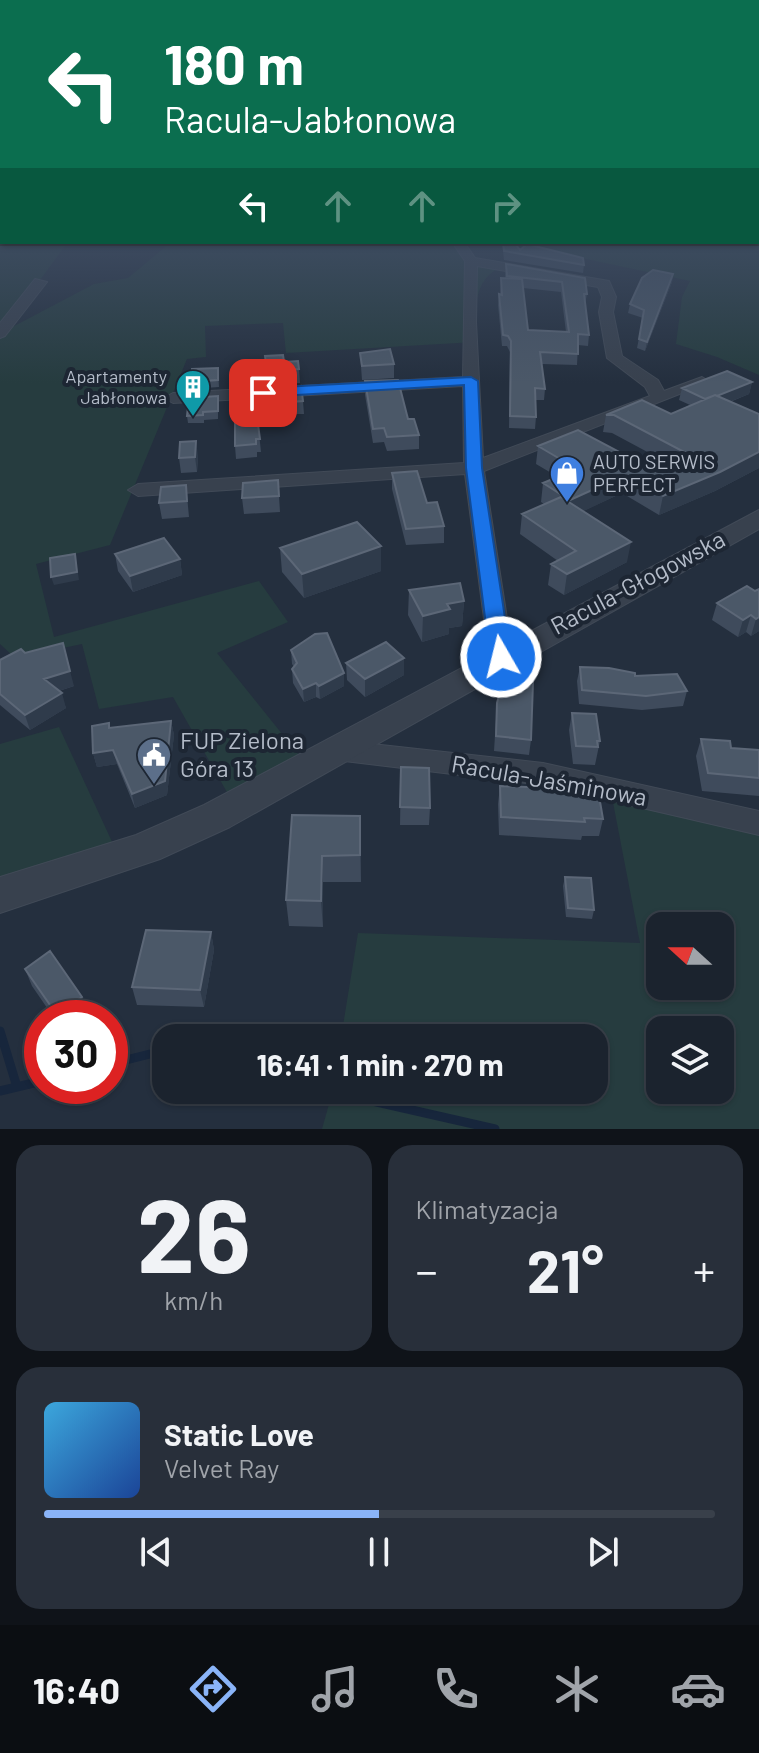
<!DOCTYPE html>
<html lang="pl">
<meta charset="utf-8">
<style>
body{margin:0;font-family:Barlow,sans-serif;background:#282f3a;color:#f1f3f6;height:100vh;display:flex;flex-direction:column;font-size:30px;white-space:nowrap}
*{box-sizing:border-box;margin:0}
p{font-size:26px;color:#a0a4aa}
.icon{flex:none;width:44px;height:44px;fill:none;stroke:currentColor;stroke-width:2;stroke-linecap:round;stroke-linejoin:round}
.map{position:relative;height:1129px;overflow:hidden}
.side{display:flex;flex-direction:column;gap:16px;padding:16px;background:#0f1319;flex:1}
.side>*{flex:none}
.top-card{position:absolute;left:0px;top:0px;width:760px;height:244px;box-shadow:0 2px 6px #0004,0 0 0 2px #39404a;background:#0b6e4f;color:#fff;overflow:hidden}
.needle{width:52px;rotate:291deg}
.buttons{position:absolute;left:646px;top:912px;display:grid;gap:16px}
.buttons a{display:grid;place-items:center;width:88px;height:88px;border-radius:16px;background:#1b232e;box-shadow:0 2px 6px #0004,0 0 0 2px #39404a;font-size:40px}
.speed{position:absolute;left:24px;top:1000px;display:flex;gap:16px;font-size:40px;font-weight:700;text-align:center}
.speed>*{display:grid;place-content:center;width:104px;height:104px;border-radius:50%;background:#1b232e;box-shadow:0 2px 6px #0004,0 0 0 2px #39404a;line-height:1}
.speed .limit{border:12px solid #d22;background:#fff;color:#111}
.pin{position:absolute;display:grid;place-items:center;width:68px;height:68px;color:#fff;margin:-34px;border-radius:16px;box-shadow:0 4px 12px #0006}
.me{position:absolute;width:88px;margin:-44px;rotate:352deg;stroke-linejoin:round;filter:drop-shadow(0 0 6px #0008)}
.turn{display:flex;align-items:center;gap:28px;height:168px;padding:0 32px;font-size:36px}
.turn .icon{width:104px;height:104px;stroke-width:2.5}
.turn b{display:block;font-size:56px;line-height:68px}
.lanes{display:flex;align-items:center;height:76px;padding:0 32px;background:#0003;justify-content:center;gap:40px;direction:ltr}
.lanes .off{opacity:.35}
.big{font-size:60px;font-weight:700;line-height:1.1}
.side .widget{flex:1;display:flex;flex-direction:column;justify-content:center;gap:12px;min-width:0;padding:0 28px;border-radius:24px;background:#282f3a}
.side .dial{align-items:center;gap:0}
.dial b{font-size:104px;line-height:1}
.song{display:flex;align-items:center;gap:24px}
.cover{width:96px;height:96px;border-radius:12px;background:linear-gradient(135deg,hsl(200 70% 55%),hsl(220 70% 35%))}
.played{height:8px;border-radius:4px;background:linear-gradient(90deg,#8ab4f8 50%,#39404a 50%)}
.keys{display:flex;justify-content:space-around;direction:ltr}
.heat{display:flex;justify-content:space-between;align-items:center;font-size:44px;direction:ltr}
.side .tiles{flex:1;display:grid;gap:16px;grid-template-columns:1fr 1fr}
.widget:last-child{grid-column:span 2}
.trip{position:absolute;left:152px;top:1024px;width:456px;height:80px;border-radius:24px;background:#1b232e;box-shadow:0 2px 6px #0004,0 0 0 2px #39404a;font-weight:700;line-height:80px;text-align:center}
.tabs{display:flex;height:128px;justify-content:space-around;align-items:center;background:#0b0e12;color:#a0a4aa}
.tabs .icon{width:56px;height:56px}
.tabs .current{color:#8ab4f8}
.tabs b{font-size:36px;color:#f1f3f6}
.map>svg:first-child{display:block}
.green{fill:#263c3f;fill-rule:evenodd}
.lines{fill:none;stroke-linecap:round;stroke-linejoin:round}
.stream{stroke:#17263c;stroke-width:9}
.minor-casing{stroke:#414a57;stroke-width:2}
.tertiary-casing{stroke:#414a57;stroke-width:2}
.minor{fill:#38414e;fill-rule:evenodd}
.tertiary{fill:#38414e;fill-rule:evenodd}
.wall{fill:#3f4b5c;fill-rule:evenodd}
.shaded-wall{fill:#2f3b4b}
.building{fill:#4b5868;stroke:#5c6777;stroke-width:2}
.route{fill:#1a73e8;stroke:#114b97;stroke-width:2}
.labels{text-anchor:middle;stroke-width:8;stroke-linejoin:round;paint-order:stroke}
.far-poi-label{font-size:18px;fill:#b4bcc9;stroke:#1d2633;text-anchor:end}
.poi-label{font-size:20px;fill:#b4bcc9;stroke:#1d2633;text-anchor:start}
.near-street-label{font-size:24px;fill:#b4bcc9;stroke:#1d2633}
.near-poi-label{font-size:24px;fill:#b4bcc9;stroke:#1d2633;text-anchor:start}
</style>
<div class="map">
<svg width="759" height="1129" viewBox="0 0 759 1129">
<rect width="100%" height="100%" fill="#242f3e"/>
<path class="green" d="M0 225 2 242H68L1 333 94 284 128 278 171 242H460L476 259 496 270C472 283 475 318 475 342L286 353 283 323 205 326 206 357 187 359 110 545 36 564 54 637 259 581 288 622 217 653 299 755 228 794 173 697 99 709 82 644 15 658 0 644Z
M759 225V375L717 357 676 344 682 297 690 281 529 247 481 242H758Z
M59 727 114 846 0 884V744Z
M611 792 759 824V1129H322L333 1090H594V1038H341L358 933 640 943ZM660 926H720V986H660ZM660 1030H720V1090H660Z"/>
<g class="lines">
<path class="stream" d="M0 1031 17 1087
M110 1064 158 1052 166 1054
M324 1090 495 1129
M0 1091 42 1081"/>
<g class="minor-casing">
<path id="minor" d="M452 242H464L475 258 609 281 616 297 613 312 622 356 658 380 664 391 702 377 710 382 484 471 513 657 510 663 501 665 492 663 489 657 465 474 138 496 128 490 138 484 464 463 463 386 173 403 164 398 173 393 463 377 465 261ZM477 266 598 287 602 297 599 312 607 358 645 387 650 396 483 458 476 322Z
M35 279 47 282 5 336 0 338V323Z
M336 740 543 763 759 811V835L543 785 336 760 326 757 322 750 326 743Z"/>
</g>
<g class="tertiary-casing">
<path id="tertiary" d="M759 510V529L230 827 160 859 0 913V877L136 835 204 805Z"/>
</g>
<use href="#minor" class="minor"/>
<use href="#tertiary" class="tertiary"/>
</g>
<path class="wall" d="M502 242H514L520 250 584 265 583 273 504 260Z
M506 264 585 278 587 294 585 304 589 335 588 346 578 345 577 365 542 364 545 389 544 400H535L536 417 535 429 509 428 510 352 507 346H502L498 305 499 294 500 295 501 278H505ZM523 288 561 292 566 332 528 330Z
M673 274 672 282 645 351 637 348 643 318 628 313 630 304Z
M360 353 394 364V378L362 380Z
M265 356 284 362 299 369 300 383 268 385Z
M218 368 219 387 191 389 190 382Z
M365 381 408 419 419 435V449L387 451 384 442 373 443 365 395Z
M752 382 749 394 730 402 759 414V468L715 491 659 515 622 493 583 511 627 562 564 595 548 585 551 564 558 561 520 534 522 514 544 504 541 502 543 483 558 477 536 464 538 446 653 470 668 463 612 433 603 432 606 415 671 414 690 405 679 400 682 388Z
M235 395 303 401 304 414H292V420L258 423 261 452H257V457L236 459 235 446Z
M218 396V419L204 420V423H188L187 416Z
M198 456 197 472 181 473 179 458Z
M392 473 427 503 444 526V543L406 545 392 489Z
M278 480 280 512 244 514 242 498Z
M186 485 189 517 162 519 159 503Z
M381 546V571L304 598 282 572 280 548Z
M115 554 180 559 182 575 133 592 118 571Z
M409 590 464 601 462 626 449 628V634L422 642 408 615Z
M755 591 759 631 751 636 746 632 738 637 712 620 717 603Z
M291 650 344 686 320 699 316 697 304 702 293 683 292 669 294 667 292 664Z
M25 653 74 686 59 691 66 708 30 730 0 705V660Z
M404 658V675L365 697 347 680 346 663Z
M580 667 635 676 687 691 683 706 642 710 579 704 577 681Z
M497 703 531 740 529 755 494 751Z
M572 713 600 741 595 765 573 764 569 730Z
M171 721 174 735 167 795 135 808 117 764 97 767 93 753 110 728Z
M701 739 731 748 759 750V796L702 791 696 756Z
M401 767 430 808 429 825H400Z
M500 786 603 819 599 836H582L581 840 499 835 498 804Z
M292 815 360 816 361 882H323V927L289 926 286 900Z
M565 877 594 910 592 919 566 917 563 886Z
M211 932 214 950 204 1007 137 1005 132 987Z
M25 969 82 997 88 1014 83 1018H54L32 986Z"/>
<path class="shaded-wall" d="M673 274 672 282 645 351 647 342Z
M752 382 749 394 704 412 707 400Z
M196 441 198 456 197 472 195 457Z
M759 452V468L715 491 659 515 663 496Z
M625 475 622 493 567 519 570 500Z
M631 542 627 562 564 595 567 574Z
M381 546V571L304 598 302 574Z
M75 554 79 580 54 585 51 577Z
M180 559 182 575 133 592 130 576Z
M464 601 462 626 449 628V634L422 642 423 616 447 604Z
M751 615 746 632 738 637 743 620Z
M759 617V631L751 636 756 619Z
M404 658V675L365 697V679Z
M70 671 74 686 49 694 44 679Z
M344 673V686L320 699 319 686Z
M316 683V697L304 702 303 689Z
M62 693 66 708 30 730 25 715Z
M171 721 174 735 167 795 135 808 132 794Z
M113 750 117 764 97 767 93 753Z
M322 856 323 882V927L321 901Z
M211 932 214 950 204 1007 200 990Z
M82 997 88 1014 83 1018H58L57 1015Z"/>
<path class="building" d="M503 242H514L520 250 527 244 583 258 584 265 504 251Z
M506 264 585 278 587 294H584L589 335 578 334V354L540 352 545 389 535 388 536 417 510 416 511 341 508 336 503 335 499 294 502 295 501 278 522 279 528 330 569 332 562 282 507 276Z
M653 270 673 274 647 342 639 339 644 310 630 304 642 278Z
M390 349 394 364 362 366 360 353Z
M283 355 284 362 298 361 299 369 267 371 265 356Z
M218 368V380L190 382 192 369Z
M727 371 752 382 717 396 715 395 705 399 682 388Z
M398 380 408 419H414L419 435 387 437 384 428 373 429 365 381Z
M301 386 303 401 291 402 292 408 256 410 260 439H256V444L235 446V395Z
M715 395 759 414V452L720 472 663 496 625 475 570 500 543 483 577 469 538 446 578 430 653 470 688 454 614 415H606L642 400 671 414Z
M218 396V411L203 412V415L187 416 189 398Z
M196 441 195 457 179 458 180 442Z
M417 471 427 503 437 502 444 526 406 529 392 473Z
M278 480 279 496 242 498 243 483Z
M186 485 187 501 159 503 161 487Z
M561 497 631 542 567 574 551 564 576 551 522 514Z
M357 522 381 546 302 574 280 548Z
M164 538 180 559 130 576 115 554Z
M75 554 77 572 51 577 50 558Z
M460 583 464 601 447 604 450 609 423 616 409 590Z
M747 586 755 591 759 589V617L756 619 751 615 743 620 717 603Z
M327 633 344 673 319 686 316 683 303 689 292 669 297 663 291 650 315 634Z
M386 642 404 658 365 679 346 663Z
M63 643 70 671 44 679 62 693 25 715 0 694V660L21 649 25 653Z
M580 667 609 668 635 673V676L677 674 687 691 646 696 582 690Z
M504 677 533 682 531 740 496 736 497 703Z
M572 713 596 714 600 741H597L598 747 576 746Z
M171 721 165 781 132 794 113 750 93 753 92 726 109 723V728Z
M701 739 730 741 731 748 759 750V778L708 773Z
M401 767 429 768 430 808 400 807Z
M500 786 598 790 603 819 584 818 585 822 501 817Z
M292 815 360 816V855L322 856 321 901 286 900Z
M565 877 591 878 594 910 568 908Z
M146 930 211 932 200 990 132 987Z
M50 951 82 997 57 1015 25 969Z"/>
<linearGradient id="sky" x2="0" y2="1"><stop stop-color="#141a22"/><stop offset="0.59" stop-color="#3f4d63"/><stop offset="1" stop-color="#3f4d63" stop-opacity="0"/></linearGradient>
<rect width="759" height="383" fill="url(#sky)"/>
<path class="route" d="M471 377 478 381 482 468 511 657 501 664 490 657 466 468 464 385 263 397 256 393 263 388Z"/>
<defs>
<g id="building-pin" transform="scale(1.8)"><path d="M0 17L-7.5 6A9.5 9.5 0 1 1 7.5 6Z" fill="#0f9aa8" stroke="#1d2633"/><path d="M-4-6H4V6H1V3H-1V6H-4ZM-2.5-4.3h1.7v1.8h-1.7ZM.8-4.3h1.7v1.8H.8ZM-2.5-1h1.7V.8h-1.7ZM.8-1h1.7V.8H.8Z" fill="#fff"/></g>
<g id="shop-pin" transform="scale(1.8)"><path d="M0 17L-7.5 6A9.5 9.5 0 1 1 7.5 6Z" fill="#3f7fe0" stroke="#1d2633"/><path d="M-5-2.5h2.3a2.7 3.5 0 0 1 5.4 0H5L5.5 6h-11ZM-1.5-2.5h3a1.5 2.3 0 0 0-3 0Z" fill="#fff"/></g>
<g id="civic-pin" transform="scale(1.8)"><path d="M0 17L-7.5 6A9.5 9.5 0 1 1 7.5 6Z" fill="#5c6f8a" stroke="#1d2633"/><path d="M-.6-6.5H3V-4.5H.6V-3L4-1V1h2V6H-6V1h2V-1L-.6-3ZM-1.2 2.5V6h2.4V2.5Z" fill="#fff"/></g>
</defs>
<g fill-rule="evenodd">
<use href="#building-pin" x="193" y="387"/>
<use href="#shop-pin" x="567" y="473"/>
<use href="#civic-pin" x="154" y="755"/>
</g>
<g class="labels">
<g class="far-poi-label">
<text x="167" y="383">Apartamenty<tspan x="167" dy="21">Jabłonowa</tspan></text>
</g>
<g class="poi-label">
<text x="593" y="469">AUTO SERWIS<tspan x="593" dy="23">PERFECT</tspan></text>
</g>
<g class="near-street-label">
<text transform="translate(638 583) rotate(-28)" y="8">Racula-Głogowska</text>
<text transform="translate(549 781) rotate(10)" y="8">Racula-Jaśminowa</text>
</g>
<g class="near-poi-label">
<text x="180" y="749">FUP Zielona<tspan x="180" dy="28">Góra 13</tspan></text>
</g>
</g>
</svg>
<div class="buttons">
<a><svg class="needle" viewBox="-14 -14 28 28"><path d="M0-13l5 13h-10z" fill="#e53935"/><path d="M0 13l5-13h-10z" fill="#a0a4aa"/></svg></a>
<a><svg class="icon" aria-label="layers" viewBox="0 0 24 24"><path d="M12 4l9 5-9 5-9-5zM3 14l9 5 9-5"/></svg></a>
</div>
<div class="speed"><div class="limit">30</div></div>
<div class="pin" style="left:263px;top:393px;background:#d93025"><svg class="icon" aria-label="arrive" viewBox="0 0 24 24"><path d="M6 21V4h12l-3 4 3 4H6"/></svg></div>
<svg class="me" style="left:501px;top:657px" viewBox="-20 -20 40 40"><circle r="17" fill="#1a73e8" stroke="#fff" stroke-width="3"/><path d="M0-11L8 9 0 5-8 9z" fill="#fff"/></svg>
<div class="trip">16:41 · 1 min · 270 m</div>
<div class="top-card">
<div class="turn"><svg class="icon" aria-label="left" viewBox="0 0 24 24"><path d="M17 20v-9H6M10 6l-5 5 5 5"/></svg><div><b>180 m</b>Racula-Jabłonowa</div></div>
<div class="lanes"><svg class="icon" aria-label="left" viewBox="0 0 24 24"><path d="M17 20v-9H6M10 6l-5 5 5 5"/></svg><svg class="icon off" aria-label="ahead" viewBox="0 0 24 24"><path d="M12 20V5M6 11l6-6 6 6"/></svg><svg class="icon off" aria-label="ahead" viewBox="0 0 24 24"><path d="M12 20V5M6 11l6-6 6 6"/></svg><svg class="icon off" aria-label="right" viewBox="0 0 24 24"><path d="M7 20v-9h11M14 6l5 5-5 5"/></svg></div>
</div>
</div>
<section class="side">
<div class="tiles">
<div class="widget dial"><b>26</b><p>km/h</p></div>
<div class="widget"><p>Klimatyzacja</p>
<div class="heat"><a>−</a><b class="big">21°</b><a>+</a></div>
</div>
<div class="widget">
<div class="song"><i class="cover"></i><div><b>Static Love</b><p>Velvet Ray</p></div></div>
<div class="played"></div>
<div class="keys"><svg class="icon" aria-label="previous" viewBox="0 0 24 24"><path d="M18 5L8 12l10 7zM5 5v14"/></svg><svg class="icon" aria-label="pause" viewBox="0 0 24 24"><path d="M8 5v14M16 5v14"/></svg><svg class="icon" aria-label="next" viewBox="0 0 24 24"><path d="M6 5l10 7-10 7zM19 5v14"/></svg></div>
</div>
</div>
</section>
<nav class="tabs">
<b>16:40</b>
<svg class="icon current" aria-label="directions" viewBox="0 0 24 24"><path d="M12 3l9 9-9 9-9-9zM9 14v-3h6M13 9l2 2-2 2"/></svg>
<svg class="icon" aria-label="music" viewBox="0 0 24 24"><path d="M9 18V5l10-2v13"/><circle cx="6" cy="18" r="3"/><circle cx="16" cy="16" r="3"/></svg>
<svg class="icon" aria-label="phone" viewBox="0 0 24 24"><path d="M5 4h4l2 5-3 2q2 4 5 5l2-3 5 2v4C11 20 4 13 5 4z"/></svg>
<svg class="icon" aria-label="climate" viewBox="0 0 24 24"><path d="M12 3v18M4 7l16 10M4 17L20 7"/></svg>
<svg class="icon" aria-label="car" viewBox="0 0 24 24"><path d="M5 17H2v-5l4-1 3-4h7l3 4 3 1v5h-3M9 17h6M6 11h13"/><circle cx="7" cy="17" r="2"/><circle cx="17" cy="17" r="2"/></svg>
</nav>
